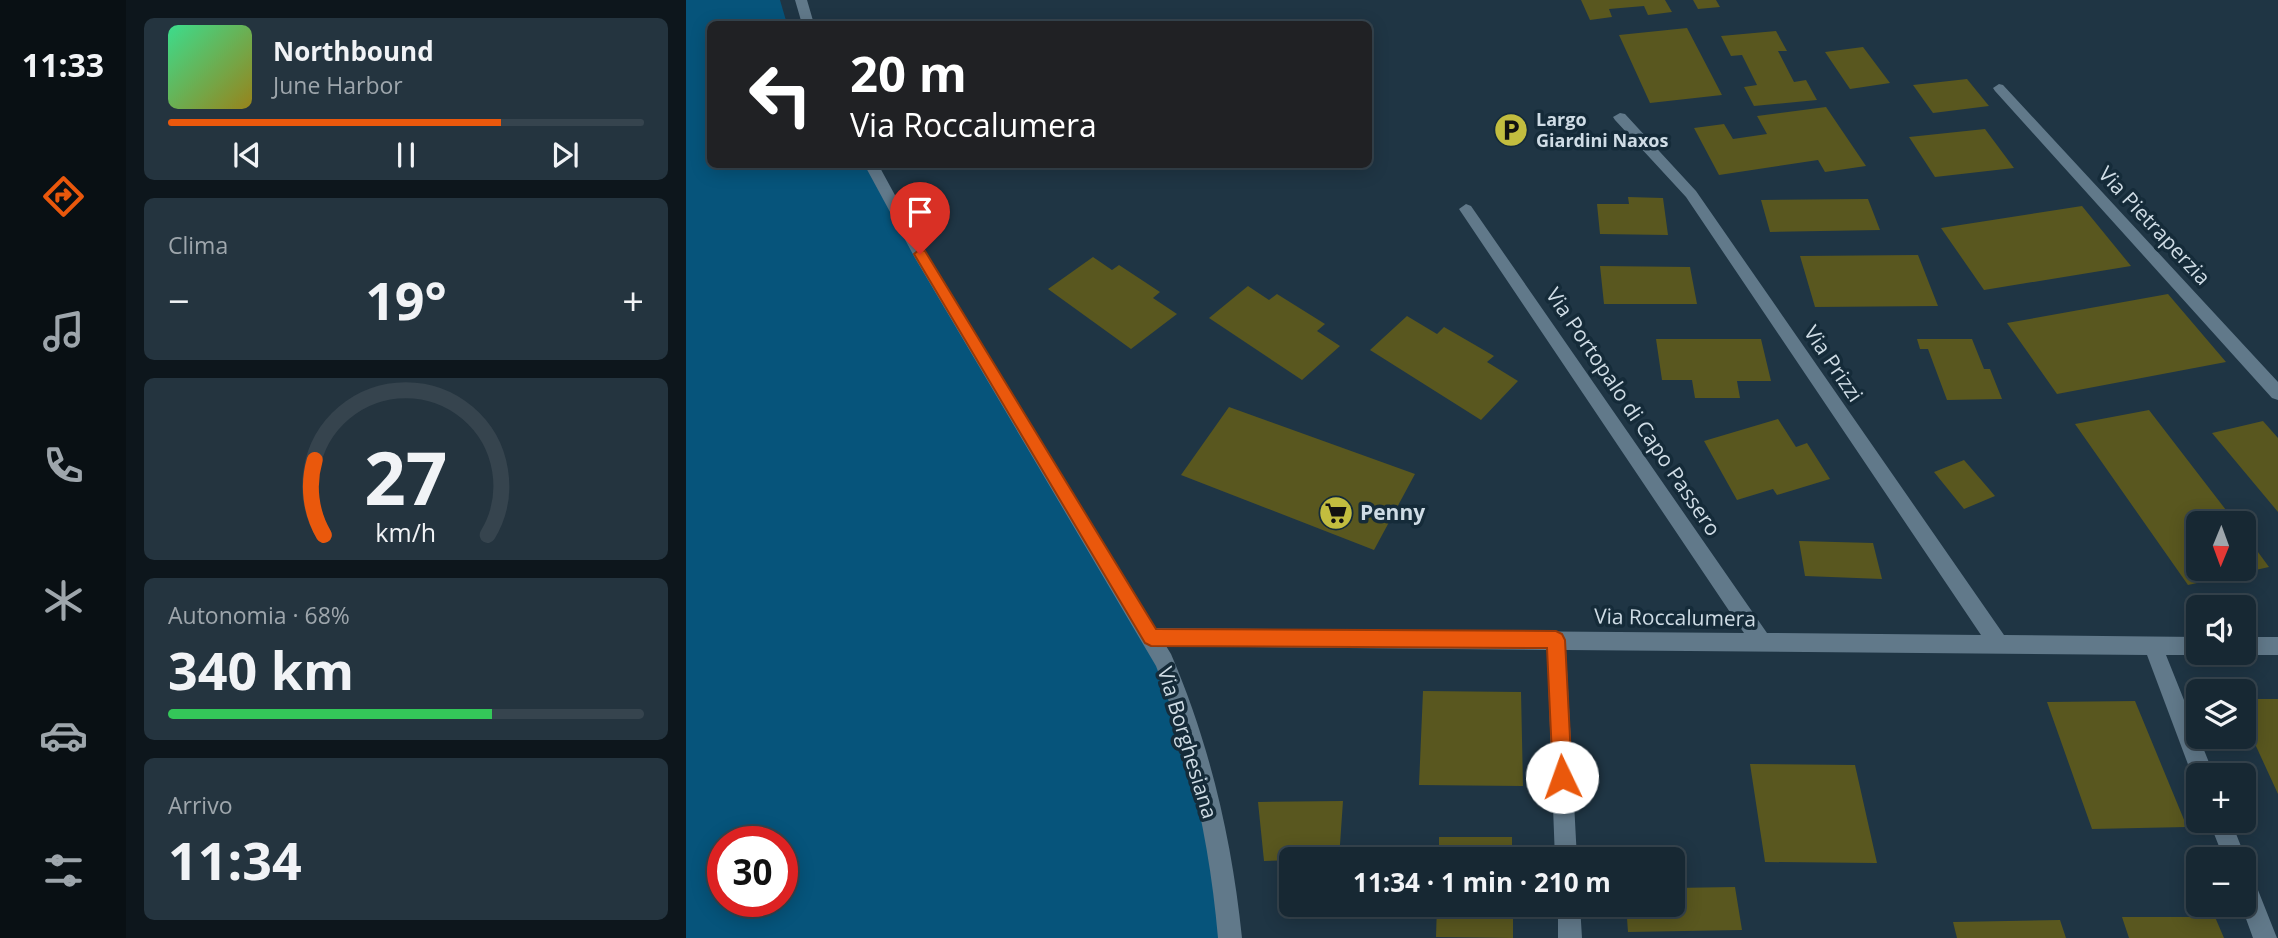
<!DOCTYPE html>
<html lang="it">
<meta charset="utf-8">
<style>
body{margin:0;font-family:"Open Sans",sans-serif;background:#24343f;color:#f1f3f6;height:100vh;display:flex;flex-direction:column;font-size:26px;white-space:nowrap}
*{box-sizing:border-box;margin:0}
p{font-size:23px;color:#9ea6ac}
.icon{flex:none;width:38px;height:38px;fill:none;stroke:currentColor;stroke-width:2;stroke-linecap:round;stroke-linejoin:round}
.map{position:relative;flex:1;overflow:hidden}
.details{display:flex;flex-direction:column;gap:18px;padding:18px;background:#0d161c;width:560px}
.details>*{flex:none}
.guide{position:absolute;left:21px;top:21px;width:665px;height:147px;border-radius:10px;box-shadow:0 4px 18px #0003,0 0 0 2px #36444e;background:#202124;color:#fff;overflow:hidden}
.needle{width:46px;rotate:181deg}
.buttons{position:absolute;left:1500px;top:511px;display:grid;gap:14px}
.buttons a{display:grid;place-items:center;width:70px;height:70px;border-radius:10px;background:#172833;box-shadow:0 4px 18px #0003,0 0 0 2px #36444e;font-size:35px}
.speed{position:absolute;left:21px;top:826px;display:flex;gap:14px;font-size:35px;font-weight:700;text-align:center}
.speed>*{display:grid;place-content:center;width:91px;height:91px;border-radius:50%;background:#172833;box-shadow:0 4px 18px #0003,0 0 0 2px #36444e;line-height:1}
.speed .limit{border:10px solid #d22;background:#fff;color:#111}
.pin{position:absolute;display:grid;place-items:center;width:60px;height:60px;color:#fff;margin:-72px -30px;border-radius:50% 50% 50% 0;rotate:-45deg;box-shadow:0 0 7px #0007}
.pin .icon{rotate:45deg}
.me{position:absolute;width:77px;margin:-38px;rotate:357deg;stroke-linejoin:round;filter:drop-shadow(0 0 5px #0008)}
.turn{display:flex;align-items:center;gap:24px;height:147px;padding:0 28px;font-size:32px}
.turn .icon{width:91px;height:91px;stroke-width:2.5}
.turn b{display:block;font-size:49px;line-height:60px}
.big{font-size:52px;font-weight:700;line-height:1.1}
.details .widget{flex:1;display:flex;flex-direction:column;justify-content:center;gap:10px;min-width:0;padding:0 24px;border-radius:10px;background:#24343f}
.details .dial{align-items:center;gap:0}
.dial svg{height:182px;overflow:visible;fill:none;stroke:#36444e;stroke-width:7;stroke-linecap:round;text-anchor:middle}
.dial text{fill:#f1f3f6;stroke:none}
.song{display:flex;align-items:center;gap:21px}
.cover{width:84px;height:84px;border-radius:10px;background:linear-gradient(135deg,hsl(150 70% 55%),hsl(50 70% 35%))}
.played{height:7px;border-radius:4px;background:linear-gradient(90deg,#ea580c 70%,#36444e 70%)}
.keys{display:flex;justify-content:space-around;direction:ltr}
.heat{display:flex;justify-content:space-between;align-items:center;font-size:38px;direction:ltr}
.charge{height:10px;border-radius:5px;background:linear-gradient(90deg,#34c759 68%,#36444e 0)}
.trip{position:absolute;left:593px;top:847px;width:406px;height:70px;border-radius:10px;background:#172833;box-shadow:0 4px 18px #0003,0 0 0 2px #36444e;font-weight:700;line-height:70px;text-align:center}
main{display:flex;flex:1;min-height:0}
.tabs{display:flex;flex-direction:column;width:126px;justify-content:space-around;align-items:center;background:#091014;color:#9ea6ac}
.tabs .icon{width:49px;height:49px}
.tabs .current{color:#ea580c}
.tabs b{font-size:32px;color:#f1f3f6}
.map>svg:first-child{display:block}
.green{fill:#06547b;fill-rule:evenodd}
.building{fill:#59571f}
.lines{fill:none;stroke-linecap:round;stroke-linejoin:round}
.minor{fill:#61798a;fill-rule:evenodd}
.tertiary{fill:#61798a;fill-rule:evenodd}
.route{fill:#ea580c;stroke:#983908;stroke-width:2}
.labels{text-anchor:middle;stroke-width:7;stroke-linejoin:round;paint-order:stroke}
.far-poi-label{font-size:18px;font-weight:bold;fill:#cfdce5;stroke:#152b39;text-anchor:start}
.street-label{font-size:21px;fill:#cfdce5;stroke:#152b39}
.poi-label{font-size:21px;font-weight:bold;fill:#cfdce5;stroke:#152b39;text-anchor:start}
</style>
<main>
<nav class="tabs">
<b>11:33</b>
<svg class="icon current" aria-label="directions" viewBox="0 0 24 24"><path d="M12 3l9 9-9 9-9-9zM9 14v-3h6M13 9l2 2-2 2"/></svg>
<svg class="icon" aria-label="music" viewBox="0 0 24 24"><path d="M9 18V5l10-2v13"/><circle cx="6" cy="18" r="3"/><circle cx="16" cy="16" r="3"/></svg>
<svg class="icon" aria-label="phone" viewBox="0 0 24 24"><path d="M5 4h4l2 5-3 2q2 4 5 5l2-3 5 2v4C11 20 4 13 5 4z"/></svg>
<svg class="icon" aria-label="climate" viewBox="0 0 24 24"><path d="M12 3v18M4 7l16 10M4 17L20 7"/></svg>
<svg class="icon" aria-label="car" viewBox="0 0 24 24"><path d="M5 17H2v-5l4-1 3-4h7l3 4 3 1v5h-3M9 17h6M6 11h13"/><circle cx="7" cy="17" r="2"/><circle cx="17" cy="17" r="2"/></svg>
<svg class="icon" aria-label="filters" viewBox="0 0 24 24"><path d="M4 7h16M4 17h16"/><circle cx="9" cy="7" r="2"/><circle cx="15" cy="17" r="2"/></svg>
</nav>
<section class="details">
<div class="widget">
<div class="song"><i class="cover"></i><div><b>Northbound</b><p>June Harbor</p></div></div>
<div class="played"></div>
<div class="keys"><svg class="icon" aria-label="previous" viewBox="0 0 24 24"><path d="M18 5L8 12l10 7zM5 5v14"/></svg><svg class="icon" aria-label="pause" viewBox="0 0 24 24"><path d="M8 5v14M16 5v14"/></svg><svg class="icon" aria-label="next" viewBox="0 0 24 24"><path d="M6 5l10 7-10 7zM19 5v14"/></svg></div>
</div>
<div class="widget"><p>Clima</p>
<div class="heat"><a>−</a><b class="big">19°</b><a>+</a></div>
</div>
<div class="widget dial"><svg viewBox="0 0 100 80">
<path d="M14 69A42 42 0 1 1 86 69"/>
<path d="M14 69A42 42 0 0 1 10 36" stroke="#ea580c"/>
<text x="50" y="56" font-size="32" font-weight="700">27</text>
<text x="50" y="72" font-size="11">km/h</text>
</svg></div>
<div class="widget"><p>Autonomia · 68%</p><b class="big">340 km</b><div class="charge"></div></div>
<div class="widget"><p>Arrivo</p><b class="big">11:34</b></div>
</section>
<div class="map">
<svg width="1592" height="938" viewBox="0 0 1592 938">
<rect width="100%" height="100%" fill="#1f3544"/>
<path class="green" d="M0 0H94L101 24H24V164L185 165 484 678 544 938H0ZM37 842H96V901H37Z"/>
<path class="building" d="M895 0H979L986 12 962 15 958 6 923 9 926 17 904 20Z
M1007 0H1030L1034 7 1012 9Z
M1001 28 1036 95 964 103 933 35Z
M1090 31 1101 51H1092L1108 82 1120 80 1131 100 1068 106 1058 87 1071 85 1056 55 1045 56 1035 36Z
M1177 47 1204 83 1164 89 1139 52Z
M1281 79 1303 106 1247 113 1227 85Z
M1140 107 1180 166 1139 172 1132 160 1033 175 1008 128 1038 124 1047 139 1081 134 1071 116Z
M1299 129 1328 168 1249 177 1223 137Z
M942 197 977 198 982 235 914 234 911 204H943Z
M1182 199 1194 230 1084 232 1075 200Z
M1396 206 1445 266 1298 290 1255 228Z
M1232 255 1252 306 1129 307 1114 256Z
M407 257 426 270 433 265 474 292 467 298 491 314 445 349 362 289Z
M914 266 1004 267 1011 304H918Z
M562 286 583 300 591 294 639 324 631 331 654 346 616 380 523 318Z
M1482 294 1540 362 1371 394 1321 323Z
M721 316 751 334 758 327 808 356 801 362 832 381 795 420 684 350Z
M970 339H1075L1085 381H1051L1054 398H1009L1006 380H976Z
M1231 339H1286L1298 369H1304L1316 399 1261 400 1242 349H1234Z
M543 407 729 474 688 550 495 475Z
M1463 410 1550 523H1512V569H1558V533L1583 567 1502 585 1389 424Z
M1092 419 1110 447 1121 443 1144 479 1091 495 1087 489 1051 500 1018 441Z
M1577 421 1592 438V512L1526 433Z
M1278 460 1309 496 1278 509 1248 472Z
M1113 541 1187 543 1196 579 1119 576Z
M737 691 835 692 837 786 733 785Z
M1558 699H1592V794L1558 720Z
M1449 701 1501 827 1406 829 1361 702Z
M1064 764 1169 765 1191 863 1079 862Z
M657 801 653 859 578 861 572 802Z
M753 837H826V859H753Z
M1049 887 1056 930 942 932 940 905H987V888Z
M751 905H827V938L750 937Z
M1436 917H1529L1538 938H1443Z
M1374 920 1380 938H1271L1267 922Z"/>
<g class="lines">
<path class="minor" d="M1313 84 1317 85 1592 382V400L1586 398 1309 91 1307 88Z
M934 113 939 114 1010 191 1318 635 1512 637V653H1519L1512 655H1480L1528 775H1512V784L1509 783 1461 655 880 650 891 859H869L861 650 465 646 458 644 455 637 458 630 465 628 1058 633 775 212 773 209 780 204 785 206 1081 633 1295 635 1000 197 929 120 927 117Z
M1558 637H1592V655H1558L1551 653H1558Z
M1523 821H1545L1560 859 1558 866V859H1538Z
M1558 872 1566 875 1591 938H1567L1555 905H1558Z
M872 905H894L896 938H872Z"/>
<path class="tertiary" d="M109 0H121L128 24H116Z
M178 164H192L240 252 485 654C524 745 546 840 556 938H532C524 844 504 754 470 666L229 258Z"/>
</g>
<path class="route" d="M234 249 239 251 470 629 870 631 876 634 879 640 886 777 883 784 876 787 870 784 867 777 861 648 465 646 459 643 228 254Z"/>
<defs>
<g id="parking-disc" transform="scale(1.75)"><circle r="9.5" fill="#c2bd3f" stroke="#152b39"/><path d="M-3.5-5.5H1a3.5 3.5 0 0 1 0 7H-1V5.5H-3.5ZM-1-3.4V-.6H.8a1.4 1.4 0 0 0 0-2.8Z" fill="#111"/></g>
<g id="supermarket-disc" transform="scale(1.75)"><circle r="9.5" fill="#c2bd3f" stroke="#152b39"/><path d="M-6-5.5h2.5l.6 2H6L4.5 2H-2.5L-4.4-4H-6ZM-1.5 3.2a1.3 1.3 0 1 0 .1 0ZM3 3.2a1.3 1.3 0 1 0 .1 0Z" fill="#111"/></g>
</defs>
<g fill-rule="evenodd">
<use href="#parking-disc" x="825" y="130"/>
<use href="#supermarket-disc" x="650" y="513"/>
</g>
<g class="labels">
<g class="far-poi-label">
<text x="850" y="126">Largo<tspan x="850" dy="21">Giardini Naxos</tspan></text>
</g>
<g class="street-label">
<text transform="translate(1468 226) rotate(47)" y="7">Via Pietraperzia</text>
<text transform="translate(1147 364) rotate(56)" y="7">Via Prizzi</text>
<text transform="translate(947 412) rotate(56)" y="7">Via Portopalo di Capo Passero</text>
<text transform="translate(989 618) rotate(1)" y="7">Via Roccalumera</text>
<text transform="translate(501 743) rotate(73)" y="7">Via Borghesiana</text>
</g>
<g class="poi-label">
<text x="674" y="520">Penny</text>
</g>
</g>
</svg>
<div class="buttons">
<a><svg class="needle" viewBox="-14 -14 28 28"><path d="M0-13l5 13h-10z" fill="#e53935"/><path d="M0 13l5-13h-10z" fill="#9ea6ac"/></svg></a>
<a><svg class="icon" aria-label="sound" viewBox="0 0 24 24"><path d="M4 9h4l5-4v14l-5-4H4zM17 9q2 3 0 6"/></svg></a>
<a><svg class="icon" aria-label="layers" viewBox="0 0 24 24"><path d="M12 4l9 5-9 5-9-5zM3 14l9 5 9-5"/></svg></a>
<a>+</a>
<a>−</a>
</div>
<div class="speed"><div class="limit">30</div></div>
<div class="pin" style="left:234px;top:254px;background:#d93025"><svg class="icon" aria-label="arrive" viewBox="0 0 24 24"><path d="M6 21V4h12l-3 4 3 4H6"/></svg></div>
<svg class="me" style="left:876px;top:777px" viewBox="-20 -20 40 40"><circle r="19" fill="#fff"/><path d="M0-13L10 11 0 6-10 11z" fill="#ea580c"/></svg>
<div class="trip">11:34 · 1 min · 210 m</div>
<div class="guide">
<div class="turn"><svg class="icon" aria-label="left" viewBox="0 0 24 24"><path d="M17 20v-9H6M10 6l-5 5 5 5"/></svg><div><b>20 m</b>Via Roccalumera</div></div>
</div>
</div>
</main>
